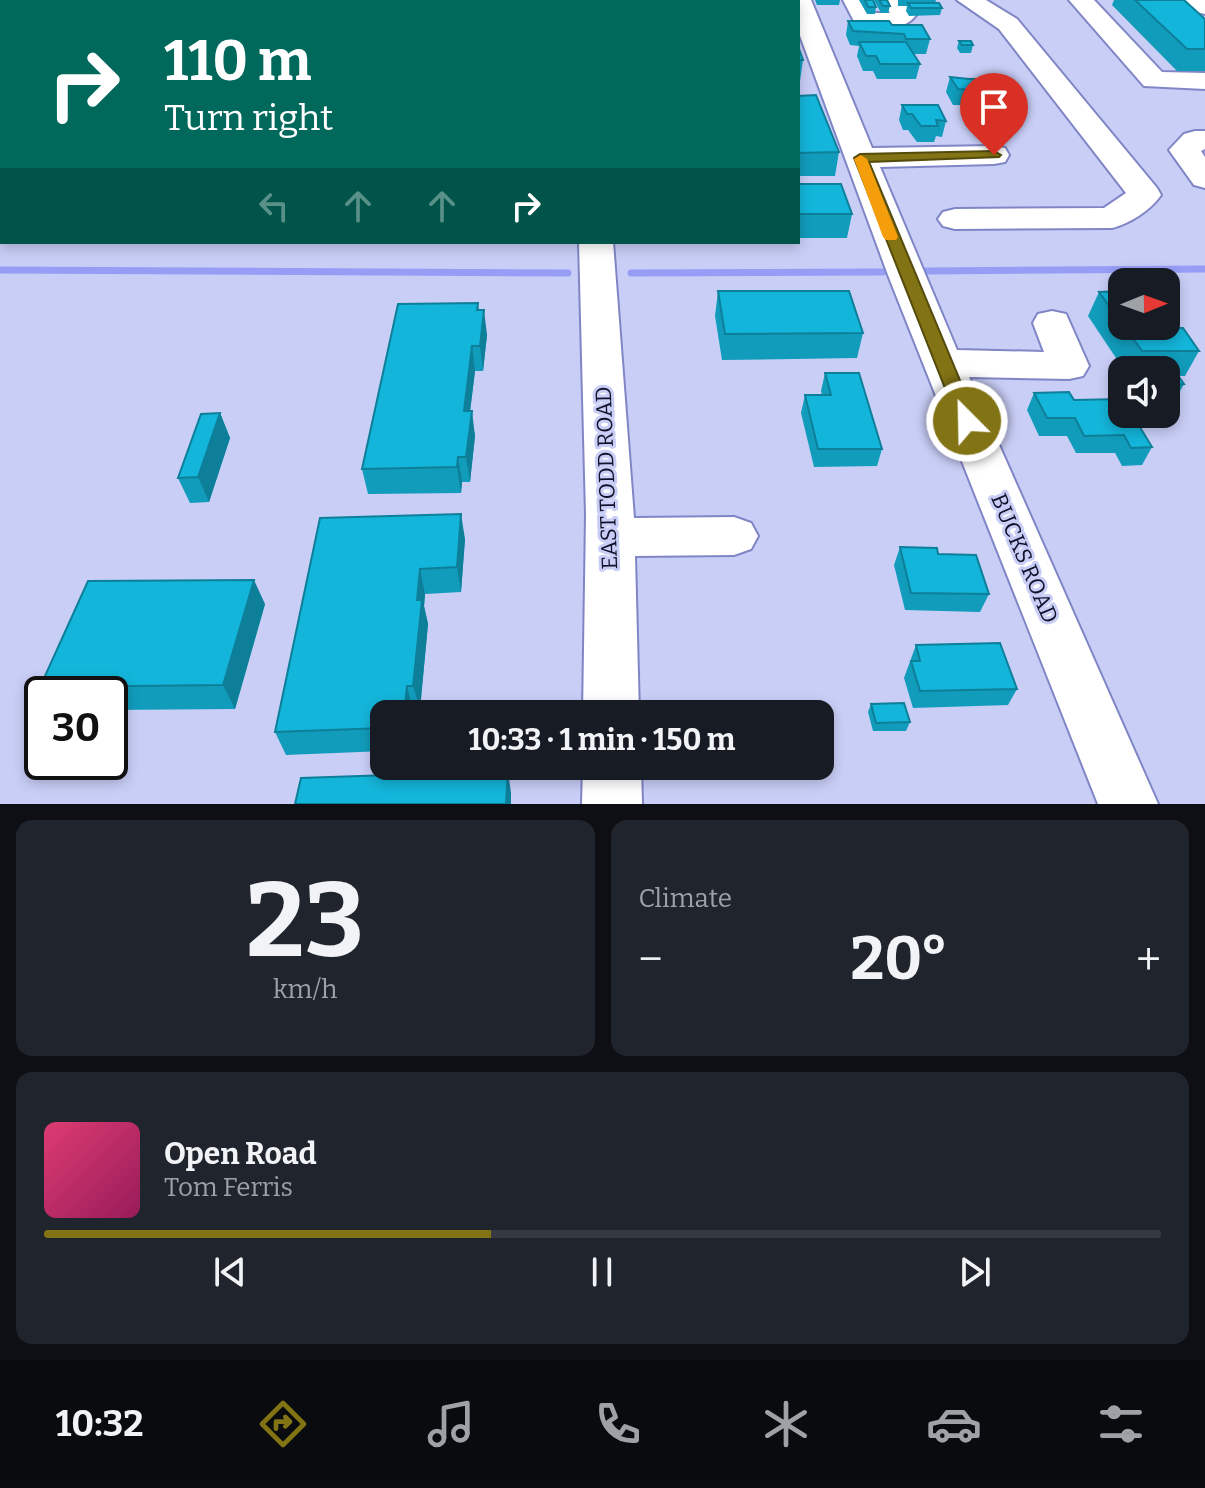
<!DOCTYPE html>
<meta charset="utf-8">
<style>
body{margin:0;font-family:Bitter,serif;background:#20242c;color:#f1f3f6;height:100vh;display:flex;flex-direction:column;font-size:30px;white-space:nowrap}
*{box-sizing:border-box;margin:0}
p{font-size:26px;color:#9ea1a6}
.icon{flex:none;width:44px;height:44px;fill:none;stroke:currentColor;stroke-width:2;stroke-linecap:round;stroke-linejoin:round}
.map{position:relative;height:804px;overflow:hidden}
.details{display:flex;flex-direction:column;gap:16px;padding:16px;background:#0d0f14;flex:1}
.details>*{flex:none}
.top-card{position:absolute;left:0px;top:0px;width:800px;height:244px;box-shadow:0 4px 12px #0003;background:#00695c;color:#fff;overflow:hidden}
.needle{width:52px;rotate:89deg}
.buttons{position:absolute;left:1108px;top:268px;display:grid;gap:16px}
.buttons a{display:grid;place-items:center;width:72px;height:72px;border-radius:16px;background:#171b24;box-shadow:0 4px 12px #0003;font-size:40px}
.speed{position:absolute;left:24px;top:676px;display:flex;gap:16px;font-size:40px;font-weight:700;text-align:center}
.speed>*{display:grid;place-content:center;width:104px;height:104px;border-radius:50%;background:#171b24;box-shadow:0 4px 12px #0003;line-height:1}
.speed .limit{border:4px solid #111;border-radius:12px;background:#fff;color:#111}
.pin{position:absolute;display:grid;place-items:center;width:68px;height:68px;color:#fff;margin:-82px -34px;border-radius:50% 50% 50% 0;rotate:-45deg;box-shadow:0 0 8px #0007}
.pin .icon{rotate:45deg}
.me{position:absolute;width:88px;margin:-44px;rotate:337deg;stroke-linejoin:round;filter:drop-shadow(0 0 6px #0008)}
.turn{display:flex;align-items:center;gap:28px;height:168px;padding:0 32px;font-size:36px}
.turn .icon{width:104px;height:104px;stroke-width:2.5}
.turn b{display:block;font-size:56px;line-height:68px}
.lanes{display:flex;align-items:center;height:76px;padding:0 32px;background:#0003;justify-content:center;gap:40px;direction:ltr}
.lanes .off{opacity:.35}
.big{font-size:60px;font-weight:700;line-height:1.1}
.details .card{flex:1;display:flex;flex-direction:column;justify-content:center;gap:12px;min-width:0;padding:0 28px;border-radius:16px;background:#20242c}
.details .dial{align-items:center;gap:0}
.dial b{font-size:104px;line-height:1}
.song{display:flex;align-items:center;gap:24px}
.cover{width:96px;height:96px;border-radius:12px;background:linear-gradient(135deg,hsl(340 70% 55%),hsl(330 70% 35%))}
.played{height:8px;border-radius:4px;background:linear-gradient(90deg,#827314 40%,#363941 40%)}
.keys{display:flex;justify-content:space-around;direction:ltr}
.heat{display:flex;justify-content:space-between;align-items:center;font-size:44px;direction:ltr}
.details .tiles{flex:1;display:grid;gap:16px;grid-template-columns:1fr 1fr}
.card:last-child{grid-column:span 2}
.trip{position:absolute;left:370px;top:700px;width:464px;height:80px;border-radius:16px;background:#171b24;box-shadow:0 4px 12px #0003;font-weight:700;line-height:80px;text-align:center}
.tabs{display:flex;height:128px;justify-content:space-around;align-items:center;background:#090b0e;color:#9ea1a6}
.tabs .icon{width:56px;height:56px}
.tabs .active{color:#827314}
.tabs b{font-size:36px;color:#f1f3f6}
.map>svg:first-child{display:block}
.lines{fill:none;stroke-linecap:round;stroke-linejoin:round}
.stream{stroke:#979df5;stroke-width:7}
.minor-casing{stroke:#8086c5;stroke-width:4}
.minor{fill:#fff;fill-rule:evenodd}
.wall{fill:#119cbb}
.shaded-wall{fill:#0e7f99}
.building{fill:#14b5da;stroke:#0e7f99;stroke-width:2}
.route{fill:#827314;stroke:#544b0d;stroke-width:2}
.slow{fill:#f59e0b}
.labels{text-anchor:middle;stroke-width:6;stroke-linejoin:round;paint-order:stroke}
.street-label{font-size:22px;fill:#11122a;stroke:#c9cef7}
</style>
<div class="map">
<svg width="1205" height="804" viewBox="0 0 1205 804">
<rect width="100%" height="100%" fill="#c9cef7"/>
<g class="lines">
<path class="stream" d="M0 270 568 273
M926 271 1205 269
M631 273 883 272"/>
<g class="minor-casing">
<path id="minor" d="M8 0H33L7 2Z
M239 0H263L238 2Z
M291 0H315V2H291Z
M382 0H406V2H382Z
M537 0H561L562 2H538Z
M585 0H609V2H585Z
M787 0H811L872 148 994 146 1005 148 1009 155 1005 162 994 164 880 167 957 350 1044 352 1033 323 1038 314 1052 311 1066 314 1089 366 1083 376 1069 379 969 377 1158 804H1098L888 275 798 30V2Z
M843 0H867L874 13H890L883 0H907L916 15C904 32 876 30 856 25Z
M957 0H986L1017 19 1157 188 1161 195C1151 210 1129 224 1112 228L955 229 943 226 938 219 943 212 955 209 1104 208 1126 193 999 29Z
M1069 0H1094L1162 72 1205 73V89L1144 86Z
M1185 0H1205V14L1196 12Z
M1195 131H1205V149L1201 151 1205 157V188L1194 185 1169 150 1184 134Z
M579 242H613L634 518 734 517 751 523 758 536 751 549 734 555 635 556 639 714H583L586 515Z
M583 766H641L642 804H582Z"/>
</g>
<use href="#minor" class="minor"/>
</g>
<path class="wall" d="M306 0H389L388 2H306Z
M422 0H533V2H422Z
M815 0H840L839 5H817Z
M859 0H873L876 7 875 14H867Z
M874 0H887L890 6 888 13H881Z
M898 0H936L935 3 942 8 940 15 909 16 906 11 907 6H898Z
M1114 0H1184L1205 19V71H1177L1112 5Z
M848 21 892 25 930 39 926 54H913L920 64 916 79H877L873 71H863L857 56 859 46 850 45 846 35Z
M959 41 973 45 971 53H960L957 48Z
M798 46 803 60 800 81H798Z
M950 77 1003 91 999 106 977 105 981 113 999 120 997 128H969L961 112 963 105H953L946 92Z
M798 96 839 152 835 176H798Z
M902 105 946 121 942 137 936 136 934 142H917L908 130H903L899 120Z
M798 184 852 214 847 238H798Z
M718 291 863 333 857 358 722 360 715 316Z
M1122 291V326H1166L1176 328 1199 351 1185 376H1178L1184 384 1179 393H1166V370H1124L1088 316 1099 292Z
M478 303 479 310 487 335 483 371H475L470 411 475 436 470 482H462L461 493 368 494 362 469Z
M825 373 882 449 877 466 814 467 801 413 805 395H822L821 391Z
M1120 375H1122V394L1116 384Z
M1034 393 1074 400 1152 447 1142 465 1122 466 1115 453H1076L1067 436H1039L1027 410Z
M220 413 230 438 209 502 190 503 178 478Z
M320 518 465 539 461 592 425 594 424 606 428 624 420 709 413 710V714H384V751L286 755 275 732Z
M900 547 938 554 989 594 980 612 905 610 894 565Z
M265 604 235 709 110 710V694H45L40 687Z
M916 645 1017 689 1008 705 913 708 904 678Z
M871 704 910 722 906 731H873L868 712Z"/>
<path class="shaded-wall" d="M484 310 487 335 483 371 480 346Z
M472 346 475 371 467 436 464 411Z
M472 411 475 436 470 482 466 457Z
M220 413 230 438 209 502 198 477Z
M458 457 462 482 461 493 457 467Z
M461 514 465 539 461 592 457 567Z
M420 569 425 594 424 606 428 624 420 709 413 686 417 600Z
M254 580 265 604 235 709 223 685Z
M407 686 413 710V714H404Z
M508 771 511 793V804H506Z"/>
<path class="building" d="M314 0H356V2H313Z
M707 0H781V2H707Z
M865 0H873L876 7H868Z
M879 0H887L890 6H883Z
M1135 0H1184L1205 19V49H1187Z
M908 3H939L942 8H911Z
M848 21H889L892 25H922L930 39H906L904 34 853 31Z
M959 41H971L973 45H962Z
M859 42H906L920 64H880L876 56H866Z
M798 46 803 60H798Z
M950 77 969 79H995L1003 91 958 89Z
M816 95 839 152 798 153V96Z
M963 104H976L981 113H995L999 120H971Z
M902 105H938L946 121 936 120 938 126H921L912 114H907Z
M798 184H841L852 214H798Z
M718 291H849L863 333 725 334Z
M1122 291V324L1099 292Z
M478 303 477 310H484L480 346H472L464 411H472L466 457H458L457 467 362 469 398 304Z
M1166 314 1176 328H1183L1199 351H1142L1124 326H1166Z
M825 373H859L882 449H818L805 395H831Z
M1166 374H1177L1184 384 1166 385Z
M1069 392 1074 400 1122 399V414H1132L1152 447 1131 448 1124 435 1084 436 1075 418H1047L1034 393Z
M220 413 198 477 178 478 201 414Z
M461 514 457 567 420 569 417 600H422L413 686H407L404 714H384V728L275 732 320 518Z
M900 547 937 548 938 554 976 555 989 594 911 593Z
M254 580 223 685 40 687 88 581Z
M1000 643 1017 689 920 691 911 661H920L916 645Z
M904 703 910 722 876 723 871 704Z
M508 771 506 804H295L301 778Z"/>
<path class="route" d="M994 151 1001 155 999 157 869 162 977 421 967 427 958 421 854 158 860 154Z"/>
<path class="slow" d="M861 155 867 159 898 237 896 240H886L883 237 854 159Z"/>
<g class="labels">
<g class="street-label">
<text transform="translate(606 478) rotate(-92)" y="8">EAST TODD ROAD</text>
<text transform="translate(1025 558) rotate(67)" y="8">BUCKS ROAD</text>
</g>
</g>
</svg>
<div class="buttons">
<a><svg class="needle" viewBox="-14 -14 28 28"><path d="M0-13l5 13h-10z" fill="#e53935"/><path d="M0 13l5-13h-10z" fill="#9ea1a6"/></svg></a>
<a><svg class="icon" aria-label="sound" viewBox="0 0 24 24"><path d="M4 9h4l5-4v14l-5-4H4zM17 9q2 3 0 6"/></svg></a>
</div>
<div class="speed"><div class="limit">30</div></div>
<div class="pin" style="left:994px;top:155px;background:#d93025"><svg class="icon" aria-label="arrive" viewBox="0 0 24 24"><path d="M6 21V4h12l-3 4 3 4H6"/></svg></div>
<svg class="me" style="left:967px;top:421px" viewBox="-20 -20 40 40"><circle r="17" fill="#827314" stroke="#fff" stroke-width="3"/><path d="M0-11L8 9 0 5-8 9z" fill="#fff"/></svg>
<div class="trip">10:33 · 1 min · 150 m</div>
<div class="top-card">
<div class="turn"><svg class="icon" aria-label="right" viewBox="0 0 24 24"><path d="M7 20v-9h11M14 6l5 5-5 5"/></svg><div><b>110 m</b>Turn right</div></div>
<div class="lanes"><svg class="icon off" aria-label="left" viewBox="0 0 24 24"><path d="M17 20v-9H6M10 6l-5 5 5 5"/></svg><svg class="icon off" aria-label="ahead" viewBox="0 0 24 24"><path d="M12 20V5M6 11l6-6 6 6"/></svg><svg class="icon off" aria-label="ahead" viewBox="0 0 24 24"><path d="M12 20V5M6 11l6-6 6 6"/></svg><svg class="icon" aria-label="right" viewBox="0 0 24 24"><path d="M7 20v-9h11M14 6l5 5-5 5"/></svg></div>
</div>
</div>
<section class="details">
<div class="tiles">
<div class="card dial"><b>23</b><p>km/h</p></div>
<div class="card"><p>Climate</p>
<div class="heat"><a>−</a><b class="big">20°</b><a>+</a></div>
</div>
<div class="card">
<div class="song"><i class="cover"></i><div><b>Open Road</b><p>Tom Ferris</p></div></div>
<div class="played"></div>
<div class="keys"><svg class="icon" aria-label="previous" viewBox="0 0 24 24"><path d="M18 5L8 12l10 7zM5 5v14"/></svg><svg class="icon" aria-label="pause" viewBox="0 0 24 24"><path d="M8 5v14M16 5v14"/></svg><svg class="icon" aria-label="next" viewBox="0 0 24 24"><path d="M6 5l10 7-10 7zM19 5v14"/></svg></div>
</div>
</div>
</section>
<nav class="tabs">
<b>10:32</b>
<svg class="icon active" aria-label="directions" viewBox="0 0 24 24"><path d="M12 3l9 9-9 9-9-9zM9 14v-3h6M13 9l2 2-2 2"/></svg>
<svg class="icon" aria-label="music" viewBox="0 0 24 24"><path d="M9 18V5l10-2v13"/><circle cx="6" cy="18" r="3"/><circle cx="16" cy="16" r="3"/></svg>
<svg class="icon" aria-label="phone" viewBox="0 0 24 24"><path d="M5 4h4l2 5-3 2q2 4 5 5l2-3 5 2v4C11 20 4 13 5 4z"/></svg>
<svg class="icon" aria-label="climate" viewBox="0 0 24 24"><path d="M12 3v18M4 7l16 10M4 17L20 7"/></svg>
<svg class="icon" aria-label="car" viewBox="0 0 24 24"><path d="M5 17H2v-5l4-1 3-4h7l3 4 3 1v5h-3M9 17h6M6 11h13"/><circle cx="7" cy="17" r="2"/><circle cx="17" cy="17" r="2"/></svg>
<svg class="icon" aria-label="filters" viewBox="0 0 24 24"><path d="M4 7h16M4 17h16"/><circle cx="9" cy="7" r="2"/><circle cx="15" cy="17" r="2"/></svg>
</nav>
